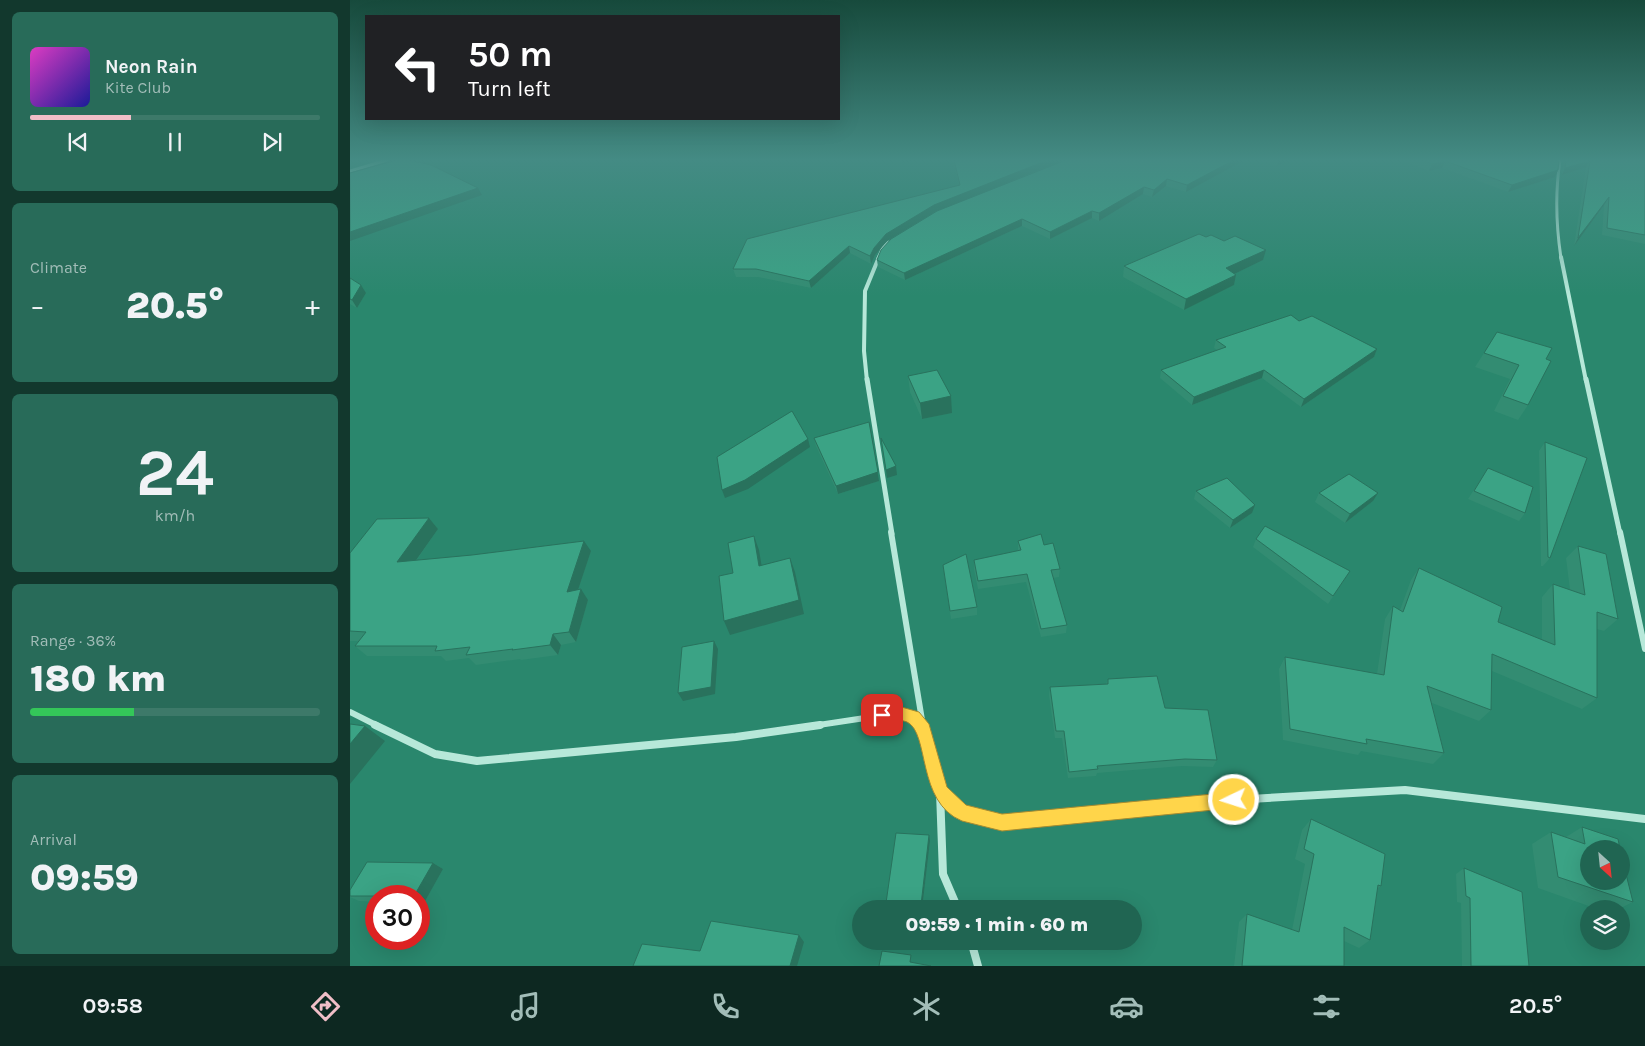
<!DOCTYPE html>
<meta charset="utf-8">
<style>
body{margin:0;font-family:Karla,sans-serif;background:#286b59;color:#f1f3f6;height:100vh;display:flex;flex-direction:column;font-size:19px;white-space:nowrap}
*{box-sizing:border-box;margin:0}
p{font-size:16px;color:#a2bdb8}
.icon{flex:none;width:28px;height:28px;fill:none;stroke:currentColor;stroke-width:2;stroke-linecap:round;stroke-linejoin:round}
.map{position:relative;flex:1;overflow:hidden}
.drawer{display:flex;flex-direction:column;gap:12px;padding:12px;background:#12382d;width:350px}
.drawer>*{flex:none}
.hud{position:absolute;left:15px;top:15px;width:475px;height:105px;border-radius:0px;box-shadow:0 5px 20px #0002;background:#202124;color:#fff;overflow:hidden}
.needle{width:32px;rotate:153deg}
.tools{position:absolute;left:1230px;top:840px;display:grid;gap:10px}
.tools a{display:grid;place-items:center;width:50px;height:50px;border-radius:50%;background:#206552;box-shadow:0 5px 20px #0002;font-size:25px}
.speed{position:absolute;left:15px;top:885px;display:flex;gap:10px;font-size:25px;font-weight:700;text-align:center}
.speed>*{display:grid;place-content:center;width:65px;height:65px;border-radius:50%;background:#206552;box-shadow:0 5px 20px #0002;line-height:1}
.speed .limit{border:8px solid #d22;background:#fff;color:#111}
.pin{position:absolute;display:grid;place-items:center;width:42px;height:42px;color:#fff;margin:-21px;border-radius:10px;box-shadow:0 2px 8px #0006}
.me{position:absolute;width:55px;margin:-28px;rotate:266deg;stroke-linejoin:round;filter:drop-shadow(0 0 4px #0008)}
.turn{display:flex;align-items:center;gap:18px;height:105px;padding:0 20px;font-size:22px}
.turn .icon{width:65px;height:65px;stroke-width:2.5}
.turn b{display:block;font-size:35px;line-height:42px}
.big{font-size:38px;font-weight:800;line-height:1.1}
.drawer .widget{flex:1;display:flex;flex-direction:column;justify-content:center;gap:8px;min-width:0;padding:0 18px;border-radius:8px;background:#286b59}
.drawer .dial{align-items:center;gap:0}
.dial b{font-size:65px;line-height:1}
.song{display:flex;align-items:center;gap:15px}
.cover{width:60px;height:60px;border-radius:8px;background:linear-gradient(135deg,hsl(310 70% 55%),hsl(240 70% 35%))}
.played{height:5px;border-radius:2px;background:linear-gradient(90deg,#f0bec7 35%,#3d7969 35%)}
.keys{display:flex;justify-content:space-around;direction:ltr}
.heat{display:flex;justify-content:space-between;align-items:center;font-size:28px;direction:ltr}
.charge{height:8px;border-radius:4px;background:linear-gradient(90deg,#34c759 36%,#3d7969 0)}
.trip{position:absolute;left:502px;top:900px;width:290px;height:50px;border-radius:25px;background:#206552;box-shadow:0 5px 20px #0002;font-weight:800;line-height:50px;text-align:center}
.menu{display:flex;height:80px;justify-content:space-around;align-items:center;background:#0d2821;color:#a2bdb8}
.menu .icon{width:35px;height:35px}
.menu .current{color:#f0bec7}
.menu b{font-size:22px;color:#f1f3f6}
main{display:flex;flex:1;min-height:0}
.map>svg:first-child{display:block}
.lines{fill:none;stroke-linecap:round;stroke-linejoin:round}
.minor-far4{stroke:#b7e8d9;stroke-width:3}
.minor-far3{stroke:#b7e8d9;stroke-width:4}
.minor-far2{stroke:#b7e8d9;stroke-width:5}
.minor-far1{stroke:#b7e8d9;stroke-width:6}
.minor{stroke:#b7e8d9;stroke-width:8}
.wall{fill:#338c72}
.shaded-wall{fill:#29725d}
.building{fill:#3ba385;stroke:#29725d}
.route{fill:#ffd54a;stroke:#a68a30}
</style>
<main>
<section class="drawer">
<div class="widget">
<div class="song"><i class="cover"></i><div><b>Neon Rain</b><p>Kite Club</p></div></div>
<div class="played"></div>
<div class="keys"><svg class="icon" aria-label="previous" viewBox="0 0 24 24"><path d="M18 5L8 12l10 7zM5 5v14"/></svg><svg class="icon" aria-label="pause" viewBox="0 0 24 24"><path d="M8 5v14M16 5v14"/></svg><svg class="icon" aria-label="next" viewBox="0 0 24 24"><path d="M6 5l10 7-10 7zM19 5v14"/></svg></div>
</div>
<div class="widget"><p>Climate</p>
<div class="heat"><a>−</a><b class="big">20.5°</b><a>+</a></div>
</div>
<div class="widget dial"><b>24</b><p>km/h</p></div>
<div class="widget"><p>Range · 36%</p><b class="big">180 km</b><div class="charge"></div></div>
<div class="widget"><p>Arrival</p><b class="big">09:59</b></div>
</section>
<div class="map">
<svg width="1295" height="966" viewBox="0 0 1295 966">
<rect width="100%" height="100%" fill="#2a876d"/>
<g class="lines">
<path class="minor-far4" d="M1210 160C1205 193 1206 225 1211 258
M0 171 37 160
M528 258 533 247 539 242"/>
<path class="minor-far3" d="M1211 257 1236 381
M517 381 514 351 515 291 529 257"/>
<path class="minor-far2" d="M517 379 542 534
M1236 379 1270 534"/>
<path class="minor-far1" d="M541 532 573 726
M1270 532 1295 649
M0 712 28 726
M462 726 548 713 564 717 570 726"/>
<path class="minor" d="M25 725 85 754 127 761 386 737 470 725
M569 725 573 730 590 792 612 812 652 822 865 801 1055 790 1295 819
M572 725 573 728
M590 792 593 874 608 909
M621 941 628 966"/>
</g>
<path class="wall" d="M543 160H566L552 163Z
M603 160H714L585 212 537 241 525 255 521 264 500 253 461 288 408 277H386L383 269 609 185Z
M716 160H895L836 192 816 186 802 197 793 194 749 221 742 218 700 239 672 226 555 280 528 267 527 260Z
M911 160H938L927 166Z
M1053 160H1209L1208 170 1205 177 1158 192 1092 168 1079 171Z
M1213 160H1295V244L1252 235 1254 205 1224 246 1236 167 1212 175Z
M913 260 884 274 886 275 884 285 834 310 773 277 774 266Z
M0 278 16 293 7 308 0 304Z
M949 321 1027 349 1024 357 951 407 912 378 842 405 810 378 811 370 867 350 864 348 866 340Z
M1134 353 1196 359 1178 405 1168 420 1144 411 1160 379 1125 367Z
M558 376 602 413 572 419 560 392Z
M464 438 529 481 488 494 466 446Z
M1195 442 1200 558 1193 566H1191L1189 451Z
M1138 468 1175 513 1169 521 1118 499Z
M846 491 902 513 880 528 844 499Z
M969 493 1023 501 995 523 965 502Z
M79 518 88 529 66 561 241 551 228 590 238 600 226 642 211 645 208 655 171 660 170 659 126 665 119 658 96 661 91 656H17L5 646 9 641H0V553Z
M906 539 995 579 978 604 903 547Z
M668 541 694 545 710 569 709 577 703 578 717 625 716 633 691 637 676 582 628 589 624 569V560L668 551Z
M1228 546 1268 619 1254 631 1247 629V698L1232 709 1142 671 1141 710 1129 721 1082 703 1094 753 1083 764 1011 751 1008 755 933 740 929 669 935 657 1027 674 1035 619 1043 606 1050 610 1061 580 1069 568 1148 622 1192 640V597L1203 584 1220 590 1216 558Z
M593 565 627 607V615L601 619Z
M758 679 815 708 867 760 863 767 832 766 747 773 746 776 718 778 712 738H705L699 695 700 687 756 684Z
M961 819 1031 886 1027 889 1020 940 1009 948 994 941V966H884L889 922 897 914 942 930 955 864 945 859 952 830Z
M1232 827 1283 902 1269 909H1247L1188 888 1182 844 1201 832 1216 837Z
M580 841 572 909 538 908 536 903Z
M83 863 93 869 74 903H69V896H26V902L9 901 0 897V890Z
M1114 868 1179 966H1112L1111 903 1107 902 1106 874Z"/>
<path class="shaded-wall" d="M552 160H566L552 163Z
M698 160H714L585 212 537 241 525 255 521 264 520 256 524 248 536 234 584 205Z
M884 160H895L836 192 837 185Z
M929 160H938L927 166Z
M1095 161 1092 168 1079 171 1082 164Z
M1240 161 1236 167 1212 175 1215 168Z
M1208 170 1205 177 1158 192 1162 185Z
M817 179 816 186 802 197 804 190Z
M794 187 793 194 749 221V213Z
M128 188 132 195 0 241V232Z
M1259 197 1254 205 1224 246 1228 238Z
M742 211V218L700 239V232Z
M672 219V226L555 280 554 273Z
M499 246 500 253 461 288 459 281Z
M916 250 913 260 874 279 876 268Z
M886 275 884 285 834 310 836 299Z
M11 285 16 293 7 308 2 300Z
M1027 349 1024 357 951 407 954 399Z
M914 370 912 378 842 405 844 397Z
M601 396 602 413 572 419 570 403Z
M519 422 529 481 488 494 486 486Z
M458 439 460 447 398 489 375 498 372 490Z
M546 466 547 475 537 478 536 470Z
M1028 493 1023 501 995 523 1000 514Z
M905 505 902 513 880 528 883 520Z
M79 518 88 529 57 573 47 562Z
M404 536 409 550 414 580 409 566Z
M234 541 241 551 224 602 217 592Z
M440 558 445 572 454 614 380 635 374 621Z
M231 589 238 600 226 642 219 632Z
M203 634 211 645 208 655 200 645Z
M364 641 368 649 365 694 333 701 328 693Z
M15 726 35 741 0 784V744Z
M579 835 580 841 572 909 571 905Z
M83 863 93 869 74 903 69 900V896H64Z
M449 935 454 942 447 966H440Z"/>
<path class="building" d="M47 160H59L81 165 128 188 0 232V173Z
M604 160H698L584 205 536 234 524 248 520 256 499 246 459 281 406 269H383L397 239 610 185Z
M716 160H884L837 185 817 179 804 190 794 187 749 213 742 211 700 232 672 219 554 273 527 260 531 250 541 239 587 211Z
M1072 160H1209L1208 170 1162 185 1095 161 1082 164Z
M1216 160H1295V235L1257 228 1259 197 1228 238 1240 161 1215 168Z
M849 234 856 237 861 235 874 241 885 236 916 250 876 268 886 275 836 299 774 266Z
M0 278 11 285 2 300 0 299Z
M941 315 949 321 962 316 1027 349 954 399 914 370 844 397 811 370 876 347 866 340Z
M1147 332 1202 348 1196 359 1201 361 1178 405 1153 396 1169 365 1134 353Z
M587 370 601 396 570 403 558 376Z
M442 411 458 439 395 480 372 490 367 457Z
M519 422 528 472 486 486 464 438Z
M531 438 546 466 536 470Z
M1195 442 1237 458 1200 558 1198 557Z
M1138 468 1183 487 1175 513 1124 491Z
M999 474 1028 493 1000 514 969 493Z
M877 478 905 505 883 520 846 491Z
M79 518 47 562 122 555 234 541 217 592 231 589 219 632 203 634 200 645 162 650 163 649 116 655 120 647 85 651 87 646H5L16 632 0 631V553L27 519Z
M915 526 1000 571 983 596 906 539Z
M691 534 694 545 703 543 710 569 701 570 717 625 691 629 677 574 628 581 624 560 671 550 668 541Z
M404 536 409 566 440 558 449 600 374 621 369 576 383 573 378 543Z
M1228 546 1256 554 1268 619 1247 612V698L1142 654 1141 710 1077 686 1094 753 1016 739 1017 744 940 729 935 657 1034 675 1043 606 1053 612 1069 568 1152 607 1148 622 1205 645 1203 584 1235 595Z
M616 554 627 607 600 611 593 565Z
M364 641 361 687 328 693 332 647Z
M807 676 815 708 858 710 867 760 835 759 747 766 748 769 719 772 714 731H706L700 687 758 684V679Z
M0 724 15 726 0 744Z
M961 819 1035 854 1031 886 1028 885 1020 940 994 927V966H892L897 914 949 932 964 854 954 849Z
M1232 827 1268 839 1270 849H1239V881H1271V854L1283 902 1208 877 1201 832 1235 844Z
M546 833 579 835 571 905 536 903Z
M17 862 83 863 64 896H0V890Z
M1114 868 1172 892 1179 966H1121L1120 898 1116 896Z
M361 921 449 935 440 966H283L292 944 350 951Z
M532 951 561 955 560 962 581 966H529Z"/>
<linearGradient id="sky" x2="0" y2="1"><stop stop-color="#174a3c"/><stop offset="0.54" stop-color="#448b84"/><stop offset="1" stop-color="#448b84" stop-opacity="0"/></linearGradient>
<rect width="1295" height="296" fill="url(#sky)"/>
<path class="route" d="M548 706 569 712 579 724 597 787 616 805 652 814 884 792 890 794 893 800 890 806 884 808 652 831 612 821C566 802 580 733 557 722 547 718 536 724 526 720L524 715 526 710Z"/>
</svg>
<div class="tools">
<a><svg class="needle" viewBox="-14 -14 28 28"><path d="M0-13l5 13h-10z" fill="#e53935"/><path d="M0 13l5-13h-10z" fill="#a2bdb8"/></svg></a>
<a><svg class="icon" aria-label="layers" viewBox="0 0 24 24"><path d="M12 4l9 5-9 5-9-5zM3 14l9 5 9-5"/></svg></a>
</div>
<div class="speed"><div class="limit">30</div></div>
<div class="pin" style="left:532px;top:715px;background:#d93025"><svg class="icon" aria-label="arrive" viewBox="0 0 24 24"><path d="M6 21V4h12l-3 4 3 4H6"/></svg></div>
<svg class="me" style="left:884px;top:800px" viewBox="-20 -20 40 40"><circle r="17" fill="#ffd54a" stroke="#fff" stroke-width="3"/><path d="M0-11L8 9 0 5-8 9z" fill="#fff"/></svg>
<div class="trip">09:59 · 1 min · 60 m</div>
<div class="hud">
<div class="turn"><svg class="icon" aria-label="left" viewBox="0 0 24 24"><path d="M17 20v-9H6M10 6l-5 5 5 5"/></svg><div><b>50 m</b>Turn left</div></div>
</div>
</div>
</main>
<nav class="menu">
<b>09:58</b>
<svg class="icon current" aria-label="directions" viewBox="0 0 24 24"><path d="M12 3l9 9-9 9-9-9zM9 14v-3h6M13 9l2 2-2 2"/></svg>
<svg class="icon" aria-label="music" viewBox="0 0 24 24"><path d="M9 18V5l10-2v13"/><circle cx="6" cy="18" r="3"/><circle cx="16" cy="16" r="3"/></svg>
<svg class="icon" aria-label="phone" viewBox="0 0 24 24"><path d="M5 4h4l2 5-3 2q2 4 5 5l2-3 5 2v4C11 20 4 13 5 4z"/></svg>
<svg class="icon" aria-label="climate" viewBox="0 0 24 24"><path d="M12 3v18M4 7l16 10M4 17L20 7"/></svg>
<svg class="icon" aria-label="car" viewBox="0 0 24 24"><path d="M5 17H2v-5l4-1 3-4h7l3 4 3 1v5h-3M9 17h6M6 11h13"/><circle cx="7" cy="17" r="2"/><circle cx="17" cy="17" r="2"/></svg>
<svg class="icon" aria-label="filters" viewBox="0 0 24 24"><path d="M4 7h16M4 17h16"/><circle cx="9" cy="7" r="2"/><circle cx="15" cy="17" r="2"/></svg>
<b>20.5°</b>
</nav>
